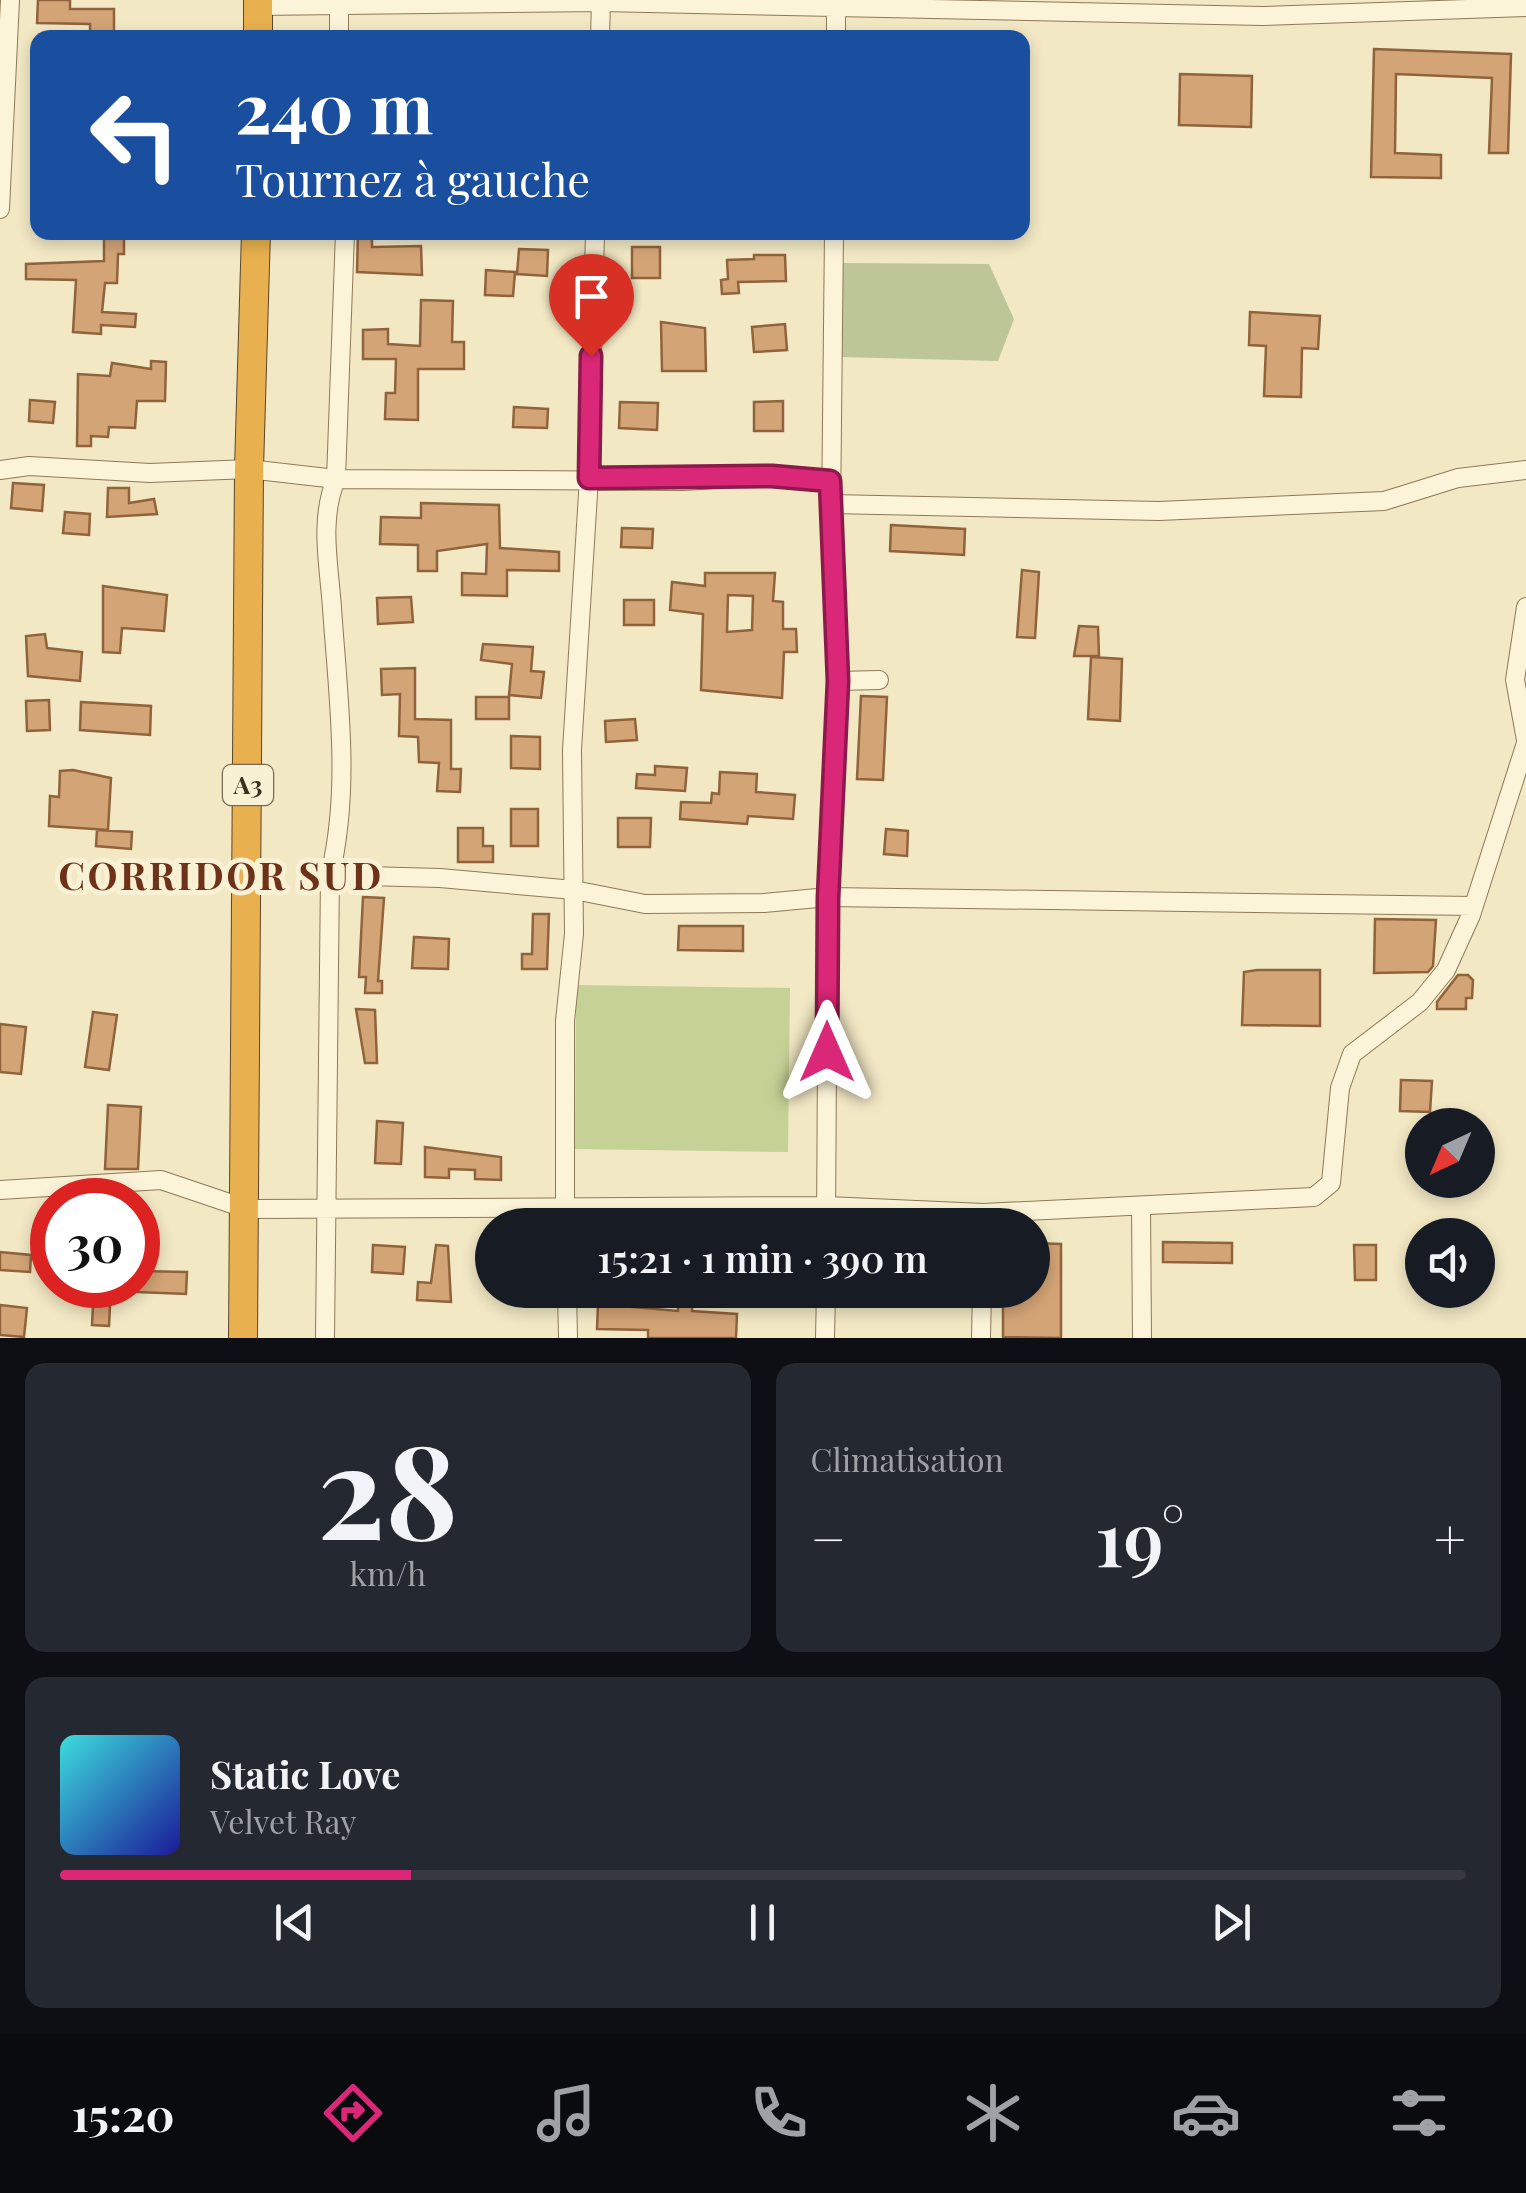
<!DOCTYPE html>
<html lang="fr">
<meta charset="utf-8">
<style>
body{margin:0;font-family:"Playfair Display",serif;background:#242831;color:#f1f3f6;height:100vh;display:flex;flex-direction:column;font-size:38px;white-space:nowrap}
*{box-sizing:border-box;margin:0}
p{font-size:32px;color:#9ea1a6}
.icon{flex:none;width:55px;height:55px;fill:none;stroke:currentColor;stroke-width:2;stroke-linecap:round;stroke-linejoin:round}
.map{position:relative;height:1338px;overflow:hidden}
.details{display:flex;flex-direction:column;gap:25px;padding:25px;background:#0d0f14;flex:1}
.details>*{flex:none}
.banner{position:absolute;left:30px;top:30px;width:1000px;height:210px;border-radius:20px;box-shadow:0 5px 15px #0003;background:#1a4fa0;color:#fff;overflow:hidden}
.needle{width:65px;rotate:224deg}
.tools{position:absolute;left:1405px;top:1108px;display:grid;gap:20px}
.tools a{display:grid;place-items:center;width:90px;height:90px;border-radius:50%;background:#171b24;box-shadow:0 5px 15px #0003;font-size:50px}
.speed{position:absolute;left:30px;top:1178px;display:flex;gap:20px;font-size:50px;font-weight:700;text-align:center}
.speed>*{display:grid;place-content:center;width:130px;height:130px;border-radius:50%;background:#171b24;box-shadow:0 5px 15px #0003;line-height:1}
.speed .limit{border:15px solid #d22;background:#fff;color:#111}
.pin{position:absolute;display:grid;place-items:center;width:85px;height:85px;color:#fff;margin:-102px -42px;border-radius:50% 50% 50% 0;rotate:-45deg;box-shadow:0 0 10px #0007}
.pin .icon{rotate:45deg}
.me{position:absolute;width:110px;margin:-55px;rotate:0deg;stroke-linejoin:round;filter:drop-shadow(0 0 8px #0008)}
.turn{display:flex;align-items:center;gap:35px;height:210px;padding:0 40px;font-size:45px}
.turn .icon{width:130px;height:130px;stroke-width:2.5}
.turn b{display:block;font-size:70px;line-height:85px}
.big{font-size:75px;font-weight:600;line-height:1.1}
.details .card{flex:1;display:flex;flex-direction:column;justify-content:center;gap:15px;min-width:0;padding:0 35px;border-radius:20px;background:#242831}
.details .dial{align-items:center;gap:0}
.dial b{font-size:130px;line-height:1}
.song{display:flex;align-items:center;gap:30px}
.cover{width:120px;height:120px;border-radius:15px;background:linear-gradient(135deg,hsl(180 70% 55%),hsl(240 70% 35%))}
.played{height:10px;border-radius:5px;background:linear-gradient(90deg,#db2777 25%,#363941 25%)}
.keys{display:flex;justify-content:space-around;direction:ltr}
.heat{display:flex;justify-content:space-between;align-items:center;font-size:55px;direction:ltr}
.details .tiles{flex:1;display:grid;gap:25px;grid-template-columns:1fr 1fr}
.card:last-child{grid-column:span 2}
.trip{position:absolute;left:475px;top:1208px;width:575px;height:100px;border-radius:50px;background:#171b24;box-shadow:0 5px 15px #0003;font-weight:600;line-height:100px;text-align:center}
.tabs{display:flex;height:160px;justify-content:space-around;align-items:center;background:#090b0e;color:#9ea1a6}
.tabs .icon{width:70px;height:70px}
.tabs .current{color:#db2777}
.tabs b{font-size:45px;color:#f1f3f6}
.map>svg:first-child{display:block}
.green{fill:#c6d196}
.cemetery{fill:#bcc696}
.building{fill:#d3a476;stroke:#90633c;stroke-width:2.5;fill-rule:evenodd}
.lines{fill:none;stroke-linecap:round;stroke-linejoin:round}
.minor-casing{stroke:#8e7958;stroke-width:20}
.highway-casing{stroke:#5c462d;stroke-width:30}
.minor{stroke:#fcf4d8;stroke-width:18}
.highway{stroke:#e8b04e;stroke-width:28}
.route-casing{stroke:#8e194d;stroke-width:25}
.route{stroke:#db2777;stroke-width:18}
.labels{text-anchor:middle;stroke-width:10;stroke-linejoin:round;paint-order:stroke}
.shield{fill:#f9f1d4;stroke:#756955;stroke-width:2.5}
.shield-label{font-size:25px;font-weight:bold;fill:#3d2f1e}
.district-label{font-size:38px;font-weight:bold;letter-spacing:2.5px;fill:#6e3119;stroke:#f9f1d4}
</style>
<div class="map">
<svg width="1526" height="1338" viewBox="0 0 1526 1338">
<rect width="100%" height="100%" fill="#f2e8c4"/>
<path class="green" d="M576 985 790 988 788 1152 575 1149Z"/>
<path class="cemetery" d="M841 263 989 264 1014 319 998 361 839 357Z"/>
<path class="building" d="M38 0H70V9H114V38H90V24L37 23Z
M1374 49 1511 54 1508 153H1489L1492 78 1396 74 1395 153 1441 155V178L1371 177Z
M1180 74 1252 76 1251 127 1179 125Z
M104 232H124V254H118L117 283H105L102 312 136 314 135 327 101 325V334L73 332 76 280 26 279V264L104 261Z
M358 232H372V247L421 246 422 275 357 272Z
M632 247H660V278H632Z
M519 249 548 250 547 276 517 274Z
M754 255H785L786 281 738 282 739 293 722 294 721 280 728 279 727 260 754 259Z
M486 270 515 272 513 296 485 295Z
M421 300 453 301 452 342H464V369H418V420L385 419 386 393H395L396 359H363V330L388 329V344L420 346Z
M1250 312 1320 316 1318 349 1302 348 1301 397 1264 396 1266 346 1249 345Z
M661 322 705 328 706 371H662Z
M785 324 787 350 754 352 752 327Z
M151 361 166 362 165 401H137L135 428 109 427 108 437 91 436V446H77L78 374 110 376 112 363 151 369Z
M30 400 55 402 53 423 29 421Z
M783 401V431H754V402Z
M620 402 658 403 657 430 619 428Z
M514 407 548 409 547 428 513 427Z
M13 483 44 485 42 511 11 508Z
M108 488H129V503L154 499 157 514 107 517Z
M421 503 499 505 500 548 559 552V571L507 570V596L462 595V573L486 574 487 544 437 551V571H418V545L380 544 381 517 421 518Z
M65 512 90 514 89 535 63 533Z
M891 525 965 529 964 555 890 551Z
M622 528 653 529 652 548 621 547Z
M1022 570 1039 572 1035 638 1017 637Z
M705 573H775L773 601 783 602V629H796L797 652H784L782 698 701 690 703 614 670 610 672 582 705 586ZM728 595 753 596 752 630 727 632Z
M103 586 167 595 164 631 122 628 120 653 103 652Z
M411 597 413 622 378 624 377 598Z
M624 600H654V625H624Z
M1079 626 1098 627 1099 656H1074Z
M45 634 47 648 82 652 80 681 28 676 26 636Z
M483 644 533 647 531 671 544 672 541 698 509 695 512 664 481 660Z
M1091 657 1122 659 1120 721 1088 719Z
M415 668V719L451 720V769H461L460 792 437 791 439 763 419 762 418 737 399 736 400 694 382 695 381 669Z
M861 696 887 697 883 780 857 779Z
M476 697H509V719H476Z
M49 700 50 730 27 731 26 701Z
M81 702 151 706 150 735 80 730Z
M635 719 637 740 606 742 605 721Z
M511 736 540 737V769L511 768Z
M655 766 687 768 685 791 636 788 637 774 655 775Z
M73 770 111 778 108 830 49 826 50 796 59 797 60 771Z
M720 772 757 774 756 792 795 795 793 819 748 816 747 824 680 819 681 802 711 803 712 793 719 794Z
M511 809H538V846H511Z
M618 818H651L650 847H618Z
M458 828H483V846H493V862H458Z
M886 829 908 831 907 856 884 854Z
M97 830 132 832 131 849 96 846Z
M363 897 384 898 378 981H382V993H365L366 977H359Z
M533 914H549L547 969H522V954H532Z
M1375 919 1436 920 1433 966 1428 972 1374 973Z
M679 926H743V951L678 950Z
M414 937 449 939 448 969 412 968Z
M1257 970H1320V1026L1242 1025 1244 972Z
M1458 975H1468L1473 980 1472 998H1466V1009H1437V1002Z
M356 1009 375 1010 377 1063H365Z
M93 1012 117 1015 109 1070 85 1067Z
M0 1024 26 1027 21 1074 0 1072Z
M1401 1080 1432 1081 1430 1112 1400 1111Z
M108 1105 141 1107 138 1169H105Z
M377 1121 403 1123 401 1164 375 1163Z
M425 1147 501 1157V1180L475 1179V1170L449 1169V1178L425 1177Z
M1163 1242 1232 1243V1263L1163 1262Z
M1032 1243 1061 1244V1338L1003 1337V1290H1032Z
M373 1245 405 1247 403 1274 372 1272Z
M436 1245 448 1246 451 1302 417 1300 418 1282 431 1283Z
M1354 1245H1376V1280H1355Z
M0 1252 31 1255 30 1272 0 1270Z
M138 1271 187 1272 186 1294 138 1292Z
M94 1285H111L109 1326 92 1325Z
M678 1290H693L692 1311 737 1314 736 1338H648V1330L597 1329 598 1304 678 1311Z
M0 1305 27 1308 24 1337 0 1335Z"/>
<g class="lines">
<g class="minor-casing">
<path id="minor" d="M339 0V38
M258 6 601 2 1262 16 1526 7
M600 38 601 0
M836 38V0
M0 209 10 0
M345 232 336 479C319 521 329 564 332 608 338 697 351 787 330 875L440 878 574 890 645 904 764 903 828 897 1474 906
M0 470 29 466 150 473 249 469 336 479 683 481 773 476 830 481
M831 504 1159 511 1384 501 1458 478 1526 470
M1526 607 1515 680 1526 740
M838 681 879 680
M0 1190 161 1180 247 1209 827 1206 983 1213 1314 1197 1331 1183 1340 1088 1352 1054 1420 1002 1446 970 1471 915 1526 743
M1141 1206 1142 1338
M565 1225V1021L574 934 572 750 589 478 595 232
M826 1225 828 897 838 681 831 516 834 232
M567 1290 568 1338
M325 1338 330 875
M825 1338 826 1290
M981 1338 982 1290"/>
</g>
<g class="highway-casing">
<path id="highway" d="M258 38V0
M243 1338 249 469 256 232"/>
</g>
<use href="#minor" class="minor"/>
<use href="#highway" class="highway"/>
</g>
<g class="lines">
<g class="route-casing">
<path id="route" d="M591 356 589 478 772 476 830 481 838 681 828 898 827 1052"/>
</g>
<use href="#route" class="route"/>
</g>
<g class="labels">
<rect class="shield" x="223" y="765" width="50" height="40" rx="8"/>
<g class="shield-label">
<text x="248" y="794">A3</text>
</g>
<g class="district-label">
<text x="221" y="890">CORRIDOR SUD</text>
</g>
</g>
</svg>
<div class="tools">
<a><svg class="needle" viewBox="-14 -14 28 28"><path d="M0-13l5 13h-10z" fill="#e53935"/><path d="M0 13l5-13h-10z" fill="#9ea1a6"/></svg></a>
<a><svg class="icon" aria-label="sound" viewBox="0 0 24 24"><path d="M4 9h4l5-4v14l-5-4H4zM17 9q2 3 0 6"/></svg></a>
</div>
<div class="speed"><div class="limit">30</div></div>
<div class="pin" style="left:591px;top:356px;background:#d93025"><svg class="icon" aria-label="arrive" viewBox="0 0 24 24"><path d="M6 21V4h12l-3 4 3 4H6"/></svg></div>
<svg class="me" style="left:827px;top:1052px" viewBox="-20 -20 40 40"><path d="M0-17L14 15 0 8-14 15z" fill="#db2777" stroke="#fff" stroke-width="4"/></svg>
<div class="trip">15:21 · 1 min · 390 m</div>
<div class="banner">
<div class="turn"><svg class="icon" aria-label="left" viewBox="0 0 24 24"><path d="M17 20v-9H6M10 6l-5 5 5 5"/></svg><div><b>240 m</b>Tournez à gauche</div></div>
</div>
</div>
<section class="details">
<div class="tiles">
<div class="card dial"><b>28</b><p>km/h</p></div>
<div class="card"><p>Climatisation</p>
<div class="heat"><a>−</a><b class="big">19°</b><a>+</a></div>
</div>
<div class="card">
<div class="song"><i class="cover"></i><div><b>Static Love</b><p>Velvet Ray</p></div></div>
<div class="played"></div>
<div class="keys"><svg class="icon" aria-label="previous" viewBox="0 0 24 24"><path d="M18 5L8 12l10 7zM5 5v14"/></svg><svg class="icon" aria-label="pause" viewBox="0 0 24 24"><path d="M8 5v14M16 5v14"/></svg><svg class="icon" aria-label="next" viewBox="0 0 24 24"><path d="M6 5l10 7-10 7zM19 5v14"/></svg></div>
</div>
</div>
</section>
<nav class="tabs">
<b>15:20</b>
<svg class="icon current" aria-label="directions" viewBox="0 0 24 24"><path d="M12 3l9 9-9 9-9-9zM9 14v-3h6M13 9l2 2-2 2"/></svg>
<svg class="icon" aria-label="music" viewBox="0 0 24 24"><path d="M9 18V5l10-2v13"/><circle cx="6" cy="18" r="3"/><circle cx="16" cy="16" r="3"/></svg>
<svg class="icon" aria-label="phone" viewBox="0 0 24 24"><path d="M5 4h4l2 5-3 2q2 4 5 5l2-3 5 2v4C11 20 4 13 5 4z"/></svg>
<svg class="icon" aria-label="climate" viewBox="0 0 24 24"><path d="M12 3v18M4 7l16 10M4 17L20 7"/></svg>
<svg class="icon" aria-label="car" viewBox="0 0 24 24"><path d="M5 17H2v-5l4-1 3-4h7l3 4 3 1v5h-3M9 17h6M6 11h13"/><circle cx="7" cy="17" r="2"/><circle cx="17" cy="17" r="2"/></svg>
<svg class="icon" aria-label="filters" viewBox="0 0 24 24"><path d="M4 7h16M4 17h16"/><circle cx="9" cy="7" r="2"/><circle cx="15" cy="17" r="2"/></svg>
</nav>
